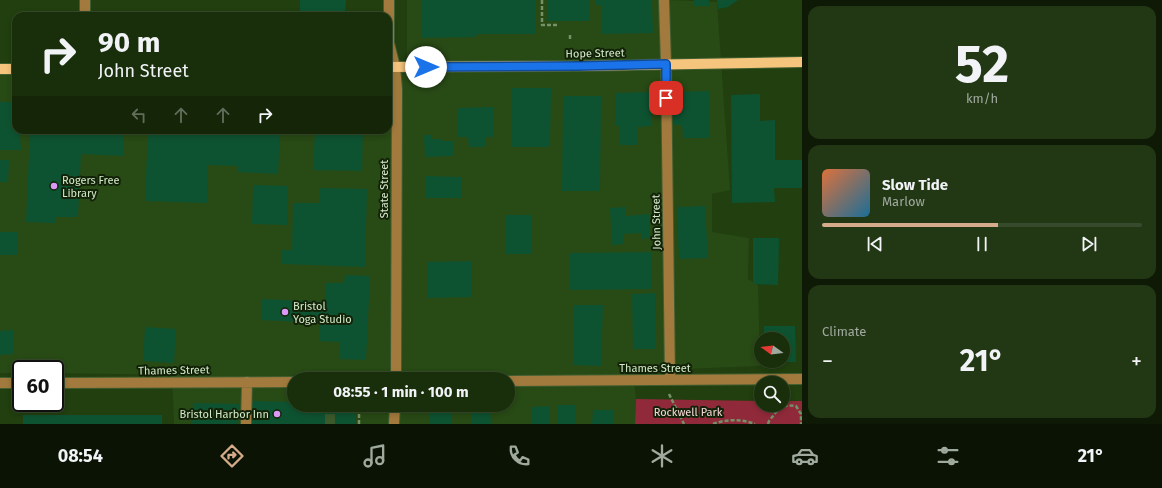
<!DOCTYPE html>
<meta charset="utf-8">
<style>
body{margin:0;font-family:"Fira Sans",sans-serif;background:#223714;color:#f1f3f6;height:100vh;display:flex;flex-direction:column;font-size:15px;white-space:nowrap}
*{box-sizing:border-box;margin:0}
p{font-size:13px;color:#9fa99d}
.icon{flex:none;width:22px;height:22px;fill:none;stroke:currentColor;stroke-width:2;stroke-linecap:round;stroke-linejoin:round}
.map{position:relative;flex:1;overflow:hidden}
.details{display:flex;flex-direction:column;gap:6px;padding:6px;background:#0e1a06;width:360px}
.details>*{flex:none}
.hud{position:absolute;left:12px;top:12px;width:380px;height:122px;border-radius:12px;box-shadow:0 2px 6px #0003,0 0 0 1px #374a2c;background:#192f0b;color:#f1f3f6;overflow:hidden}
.needle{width:26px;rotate:285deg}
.tools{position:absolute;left:754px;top:332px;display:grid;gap:8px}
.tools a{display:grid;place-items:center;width:36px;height:36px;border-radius:50%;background:#192f0b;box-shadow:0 2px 6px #0003,0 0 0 1px #374a2c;font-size:20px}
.speed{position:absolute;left:12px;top:360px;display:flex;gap:8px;font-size:20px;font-weight:700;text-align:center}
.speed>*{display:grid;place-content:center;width:52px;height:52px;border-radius:50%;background:#192f0b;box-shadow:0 2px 6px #0003,0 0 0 1px #374a2c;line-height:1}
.speed .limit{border:2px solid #111;border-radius:6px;background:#fff;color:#111}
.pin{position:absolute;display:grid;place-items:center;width:34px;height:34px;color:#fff;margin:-17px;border-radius:8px;box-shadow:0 2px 6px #0006}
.me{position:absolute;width:44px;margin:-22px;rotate:90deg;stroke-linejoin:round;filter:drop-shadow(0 0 3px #0008)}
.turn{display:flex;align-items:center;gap:14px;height:84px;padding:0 20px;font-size:18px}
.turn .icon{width:52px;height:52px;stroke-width:2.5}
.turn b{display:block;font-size:28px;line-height:34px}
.lanes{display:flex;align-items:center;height:38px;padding:0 20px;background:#0003;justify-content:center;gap:20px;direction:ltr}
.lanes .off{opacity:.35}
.big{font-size:30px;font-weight:700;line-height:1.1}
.details .widget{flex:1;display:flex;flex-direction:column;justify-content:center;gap:6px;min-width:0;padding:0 14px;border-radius:12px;background:#223714}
.details .dial{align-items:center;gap:0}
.dial b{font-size:52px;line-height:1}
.song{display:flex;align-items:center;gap:12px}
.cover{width:48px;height:48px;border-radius:6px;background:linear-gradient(135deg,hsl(20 70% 55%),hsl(200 70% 35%))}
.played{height:4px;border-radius:2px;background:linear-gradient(90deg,#d6ab8b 55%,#374a2c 55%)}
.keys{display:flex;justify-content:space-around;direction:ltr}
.heat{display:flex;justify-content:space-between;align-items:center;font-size:22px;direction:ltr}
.trip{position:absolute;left:287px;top:372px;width:228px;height:40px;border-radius:20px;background:#192f0b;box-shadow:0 2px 6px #0003,0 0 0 1px #374a2c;font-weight:700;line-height:40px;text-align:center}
.tab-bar{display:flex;height:64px;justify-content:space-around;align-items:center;background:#0a1304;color:#9fa99d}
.tab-bar .icon{width:28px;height:28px}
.tab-bar .on{color:#d6ab8b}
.tab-bar b{font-size:18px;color:#f1f3f6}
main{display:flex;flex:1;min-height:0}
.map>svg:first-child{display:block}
.built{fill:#284a15;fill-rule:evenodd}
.green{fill:#902a3a}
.building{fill:#0e5331}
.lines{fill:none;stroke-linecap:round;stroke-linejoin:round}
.minor-tunnel{stroke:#3c592b;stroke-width:10;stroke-dasharray:10 5;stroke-linecap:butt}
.minor-casing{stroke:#415e30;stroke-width:12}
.major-casing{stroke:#415e30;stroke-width:12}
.path{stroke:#769168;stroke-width:2.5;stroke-dasharray:4 2;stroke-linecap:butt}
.minor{stroke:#a27a3d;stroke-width:10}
.major{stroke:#f6c57d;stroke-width:10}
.route-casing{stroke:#114b97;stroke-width:10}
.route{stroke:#1a73e8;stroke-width:7}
.poi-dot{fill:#db99f5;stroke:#122208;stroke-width:1.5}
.labels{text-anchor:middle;stroke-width:4;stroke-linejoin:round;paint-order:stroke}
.street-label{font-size:11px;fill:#d3eac8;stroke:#122208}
.poi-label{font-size:11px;fill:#d3eac8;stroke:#122208;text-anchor:start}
.park-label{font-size:11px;fill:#f7d8d9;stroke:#122208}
</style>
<main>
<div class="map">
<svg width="802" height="424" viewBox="0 0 802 424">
<rect width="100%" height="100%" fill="#213f0f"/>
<path class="built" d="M407 0H670L717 2 730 190 712 194V232L749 238 748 279 758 285 760 366 633 371 636 399 635 424H174L172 375 55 373V369H21V373H0V74H16V130H388V71L407 70ZM294 379H508V405H294Z"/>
<path class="green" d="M636 399 761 401V405H783V401H802V424H635Z"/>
<path class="building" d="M300 0H346L345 15 300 13Z
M422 0H535V34H477L476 37 422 38Z
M548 0H589V21H548Z
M595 0H652L653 33 602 34 601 5H595Z
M694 0H709V6H694Z
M717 0H738L728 7 718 9Z
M511 88H551L550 147H511Z
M709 91 710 138H683L682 125H674L673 92Z
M652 92V126L638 127V145H620V126H615V93Z
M760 94V121L775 120V160H802V188H774L775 202 732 203 731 95Z
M563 96H601L600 191H562Z
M0 102H16V130H27V135H20L21 150H0Z
M493 107V137H485V147H469L468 137H458V108Z
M30 130H124L123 156 81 154 78 217H55V223L26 222Z
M148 130H309V134L280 133 278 174 238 172V166L208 165 207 203 145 201Z
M315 130H363L362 171 313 170Z
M424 135H431V139H441V141H454V156L425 157Z
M0 160H9L8 182H0Z
M425 176 462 177 461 198H425Z
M253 185 288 186 287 225 252 224Z
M320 188 367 189 365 267 282 264V250H292L293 203H319Z
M705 206 708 258 679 259 677 207Z
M625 207 626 216 649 214 650 238 641 239V233L623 234V244L612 245 610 208Z
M506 215H532V254H506Z
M0 232H18V255H0Z
M753 238H779L778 285 753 284Z
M652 252V289L569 290V253Z
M472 261V297L427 298V262Z
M345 275 370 276 366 360 339 359 340 342 319 341 320 323 261 320 262 299 325 302 326 283H344Z
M655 293 656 349H633L632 294Z
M574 305H603L601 366 573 365Z
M764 326H795L796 362H764V361H783V339H764Z
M145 327 176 329 174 363 143 361Z
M13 330 14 354 0 355V331Z
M252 401 294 402V405H356L355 424H251Z
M193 403 239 404 238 424H192Z
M429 405H451V424H430Z
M472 405H490L491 424H472Z
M557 405H575L576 424H558Z
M550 406V424H532V407Z
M593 410H613V424H592Z
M23 415H162V424H23Z"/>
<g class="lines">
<path class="minor-tunnel" d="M330 424V405"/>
<g class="minor-casing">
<path id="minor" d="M85 0V16
M389 0V43L395 67 397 89 396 379
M664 0 666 64 670 380
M508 381 802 379
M0 383H21
M55 383 294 382
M246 424 247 382
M394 424 395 405"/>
</g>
<g class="major-casing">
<path id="major" d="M388 67 579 66 802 62
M0 69H16"/>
</g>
<path class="path" d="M542 0V25H559
M570 35V40
M669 394 684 424
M359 424V405
M713 424C726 419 742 419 755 424
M768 424 769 421C778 410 780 404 796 406L801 414V424"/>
<use href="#minor" class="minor"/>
<use href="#major" class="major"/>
</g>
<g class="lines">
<g class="route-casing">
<path id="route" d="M426 67 579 66 666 64V98"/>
</g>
<use href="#route" class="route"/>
</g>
<g class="poi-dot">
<circle cx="54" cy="186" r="4"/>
<circle cx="285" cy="312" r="4"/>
<circle cx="277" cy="414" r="4"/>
</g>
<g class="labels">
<g class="street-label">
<text transform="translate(595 53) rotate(-1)" y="4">Hope Street</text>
<text transform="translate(384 189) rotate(-90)" y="4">State Street</text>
<text transform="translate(656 222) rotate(-91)" y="4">John Street</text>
<text x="655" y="372">Thames Street</text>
<text transform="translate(174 370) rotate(-1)" y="4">Thames Street</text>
</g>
<g class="poi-label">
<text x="62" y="184">Rogers Free<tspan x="62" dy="13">Library</tspan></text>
<text x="293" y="310">Bristol<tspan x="293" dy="13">Yoga Studio</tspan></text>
<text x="269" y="418" text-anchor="end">Bristol Harbor Inn</text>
</g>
<g class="park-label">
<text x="688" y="416">Rockwell Park</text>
</g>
</g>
</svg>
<div class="tools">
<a><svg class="needle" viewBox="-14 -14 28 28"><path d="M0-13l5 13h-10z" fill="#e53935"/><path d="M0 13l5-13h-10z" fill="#9fa99d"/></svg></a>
<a><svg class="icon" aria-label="search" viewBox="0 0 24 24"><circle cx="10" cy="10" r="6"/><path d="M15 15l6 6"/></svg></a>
</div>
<div class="speed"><div class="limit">60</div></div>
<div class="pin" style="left:666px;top:98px;background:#d93025"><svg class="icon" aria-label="arrive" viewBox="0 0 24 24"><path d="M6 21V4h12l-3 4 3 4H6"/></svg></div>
<svg class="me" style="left:426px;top:67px" viewBox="-20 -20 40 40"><circle r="19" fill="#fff"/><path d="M0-13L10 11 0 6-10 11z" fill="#1a73e8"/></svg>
<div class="trip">08:55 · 1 min · 100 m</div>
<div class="hud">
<div class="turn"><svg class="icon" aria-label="right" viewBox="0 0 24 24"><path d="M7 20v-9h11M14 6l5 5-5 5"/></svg><div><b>90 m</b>John Street</div></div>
<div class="lanes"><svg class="icon off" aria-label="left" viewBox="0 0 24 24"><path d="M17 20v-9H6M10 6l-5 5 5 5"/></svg><svg class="icon off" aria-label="ahead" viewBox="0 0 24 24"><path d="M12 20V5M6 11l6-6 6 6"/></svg><svg class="icon off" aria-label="ahead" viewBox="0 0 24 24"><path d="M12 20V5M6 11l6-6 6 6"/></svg><svg class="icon" aria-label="right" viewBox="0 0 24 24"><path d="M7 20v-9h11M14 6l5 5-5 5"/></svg></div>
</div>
</div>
<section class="details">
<div class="widget dial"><b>52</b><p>km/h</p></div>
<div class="widget">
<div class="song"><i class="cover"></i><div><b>Slow Tide</b><p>Marlow</p></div></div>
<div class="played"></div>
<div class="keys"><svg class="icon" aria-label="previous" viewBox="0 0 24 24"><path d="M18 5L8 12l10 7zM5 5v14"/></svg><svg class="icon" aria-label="pause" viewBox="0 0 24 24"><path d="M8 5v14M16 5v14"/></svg><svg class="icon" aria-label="next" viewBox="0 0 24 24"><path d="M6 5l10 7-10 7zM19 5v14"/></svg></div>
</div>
<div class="widget"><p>Climate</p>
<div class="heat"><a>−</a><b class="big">21°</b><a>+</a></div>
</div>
</section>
</main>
<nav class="tab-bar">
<b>08:54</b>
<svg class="icon on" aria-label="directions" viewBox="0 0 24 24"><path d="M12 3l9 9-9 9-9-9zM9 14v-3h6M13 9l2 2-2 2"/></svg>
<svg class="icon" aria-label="music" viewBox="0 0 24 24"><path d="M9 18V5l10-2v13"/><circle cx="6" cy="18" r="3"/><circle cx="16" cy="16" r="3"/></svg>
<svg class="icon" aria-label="phone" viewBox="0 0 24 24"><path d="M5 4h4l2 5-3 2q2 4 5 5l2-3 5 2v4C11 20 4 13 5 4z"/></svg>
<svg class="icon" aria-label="climate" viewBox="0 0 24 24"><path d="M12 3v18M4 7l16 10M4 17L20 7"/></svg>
<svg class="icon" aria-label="car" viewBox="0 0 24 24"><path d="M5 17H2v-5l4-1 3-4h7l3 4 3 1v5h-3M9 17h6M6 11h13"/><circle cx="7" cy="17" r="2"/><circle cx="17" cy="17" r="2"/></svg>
<svg class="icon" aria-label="filters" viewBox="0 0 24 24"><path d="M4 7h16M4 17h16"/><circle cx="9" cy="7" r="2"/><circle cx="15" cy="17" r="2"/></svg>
<b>21°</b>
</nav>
